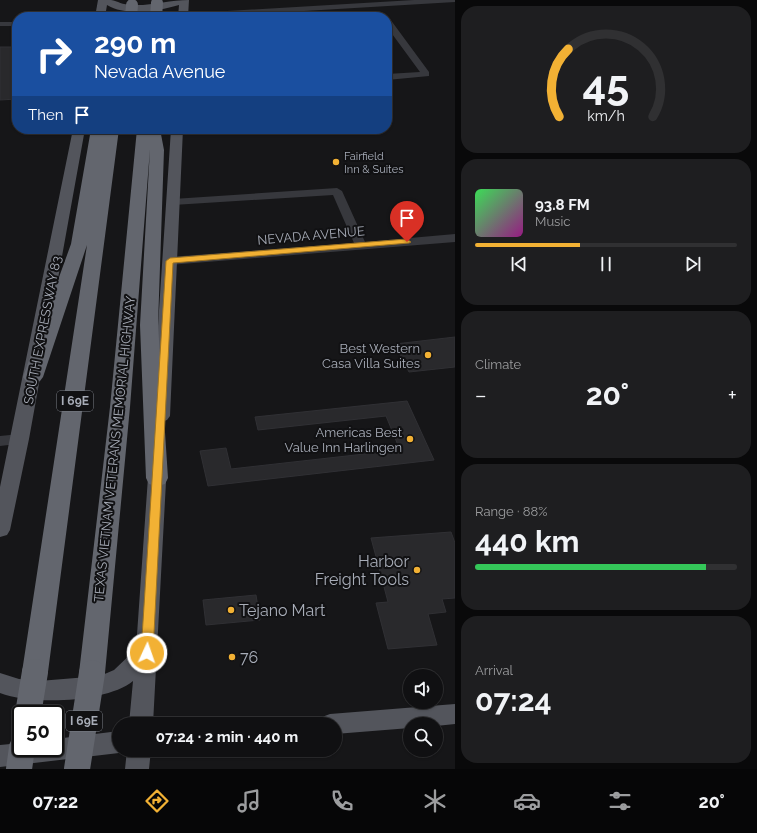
<!DOCTYPE html>
<meta charset="utf-8">
<style>
body{margin:0;font-family:Raleway,sans-serif;background:#1e1e20;color:#f1f3f6;height:100vh;display:flex;flex-direction:column;font-size:15px;white-space:nowrap}
*{box-sizing:border-box;margin:0}
p{font-size:13px;color:#9c9d9f}
.icon{flex:none;width:22px;height:22px;fill:none;stroke:currentColor;stroke-width:2;stroke-linecap:round;stroke-linejoin:round}
.map{position:relative;flex:1;overflow:hidden}
.drawer{display:flex;flex-direction:column;gap:6px;padding:6px;background:#09090a;width:302px}
.drawer>*{flex:none}
.guide{position:absolute;left:12px;top:12px;width:380px;height:122px;border-radius:16px;box-shadow:0 1px 3px #0004,0 0 0 1px #303032;background:#1a4fa0;color:#fff;overflow:hidden}
.tools{position:absolute;left:403px;top:669px;display:grid;gap:8px}
.tools a{display:grid;place-items:center;width:40px;height:40px;border-radius:50%;background:#101012;box-shadow:0 1px 3px #0004,0 0 0 1px #303032;font-size:20px}
.speed{position:absolute;left:12px;top:705px;display:flex;gap:8px;font-size:20px;font-weight:700;text-align:center}
.speed>*{display:grid;place-content:center;width:52px;height:52px;border-radius:50%;background:#101012;box-shadow:0 1px 3px #0004,0 0 0 1px #303032;line-height:1}
.speed .limit{border:2px solid #111;border-radius:6px;background:#fff;color:#111}
.pin{position:absolute;display:grid;place-items:center;width:34px;height:34px;color:#fff;margin:-41px -17px;border-radius:50% 50% 50% 0;rotate:-45deg;box-shadow:0 0 4px #0007}
.pin .icon{rotate:45deg}
.me{position:absolute;width:44px;margin:-22px;rotate:3deg;stroke-linejoin:round;filter:drop-shadow(0 0 3px #0008)}
.turn{display:flex;align-items:center;gap:14px;height:84px;padding:0 16px;font-size:18px}
.turn .icon{width:52px;height:52px;stroke-width:2.5}
.turn b{display:block;font-size:28px;line-height:34px}
.then{display:flex;align-items:center;height:38px;padding:0 16px;background:#0003;gap:8px;font-size:15px}
.big{font-size:30px;font-weight:700;line-height:1.1}
.drawer .card{flex:1;display:flex;flex-direction:column;justify-content:center;gap:6px;min-width:0;padding:0 14px;border-radius:16px;background:#1e1e20}
.drawer .dial{align-items:center;gap:0}
.dial svg{height:104px;overflow:visible;fill:none;stroke:#303032;stroke-width:7;stroke-linecap:round;text-anchor:middle}
.dial text{fill:#f1f3f6;stroke:none}
.song{display:flex;align-items:center;gap:12px}
.cover{width:48px;height:48px;border-radius:6px;background:linear-gradient(135deg,hsl(130 70% 55%),hsl(310 70% 35%))}
.played{height:4px;border-radius:2px;background:linear-gradient(90deg,#f2b134 40%,#303032 40%)}
.keys{display:flex;justify-content:space-around;direction:ltr}
.heat{display:flex;justify-content:space-between;align-items:center;font-size:22px;direction:ltr}
.charge{height:6px;border-radius:3px;background:linear-gradient(90deg,#34c759 88%,#303032 0)}
.trip{position:absolute;left:112px;top:717px;width:230px;height:40px;border-radius:20px;background:#101012;box-shadow:0 1px 3px #0004,0 0 0 1px #303032;font-weight:700;line-height:40px;text-align:center}
.tabs{display:flex;height:64px;justify-content:space-around;align-items:center;background:#060607;color:#9c9d9f}
.tabs .icon{width:28px;height:28px}
.tabs .active{color:#f2b134}
.tabs b{font-size:18px;color:#f1f3f6}
main{display:flex;flex:1;min-height:0}
.map>svg:first-child{display:block}
.building{fill:#29292c;stroke:#303034}
.lines{fill:none;stroke-linecap:round;stroke-linejoin:round}
.minor{fill:#37383d;fill-rule:evenodd}
.major{fill:#53555c;fill-rule:evenodd}
.highway{fill:#63666e;fill-rule:evenodd}
.highway-bridge-far1{stroke:#63666e;stroke-width:12}
.highway-bridge{stroke:#63666e;stroke-width:26}
.route{fill:#f2b134;stroke:#9d7322}
.poi-dot{fill:#f2b134;stroke:#111113;stroke-width:1.5}
.labels{text-anchor:middle;stroke-width:4;stroke-linejoin:round;paint-order:stroke}
.far-poi-label{font-size:11px;fill:#a8adb8;stroke:#111113;text-anchor:start}
.shield{fill:#111113;stroke:#7b7e86;stroke-width:1}
.shield-label{font-size:12px;font-weight:bold;fill:#a8adb8}
.street-label{font-size:13px;fill:#a8adb8;stroke:#111113}
.poi-label{font-size:13px;fill:#a8adb8;stroke:#111113;text-anchor:end}
.near-poi-label{font-size:16px;fill:#a8adb8;stroke:#111113;text-anchor:start}
</style>
<main>
<div class="map">
<svg width="455" height="769" viewBox="0 0 455 769">
<rect width="100%" height="100%" fill="#161618"/>
<path class="building" d="M0 47H17V99L0 100Z
M455 337V367L409 372 395 344Z
M407 401 434 460 208 486 200 451 226 448 231 469 400 450 386 416 258 430 255 417Z
M451 532 455 543V598L442 599 446 612 428 614 437 645 388 649 376 603 388 602 371 538Z
M256 595 260 620 206 625 203 600Z"/>
<g class="lines">
<path class="minor" d="M414 0H455V2L203 17H157L161 15Z
M387 19H390L429 72V76L387 80V74L420 72 387 27Z
M0 22H17V26H0Z
M337 188 342 191 365 242 455 234V242L169 265 163 261 169 257 354 243 333 195 173 205 167 202 173 199Z
M20 434 25 435 27 439 25 443 0 446V436Z"/>
<path class="major" d="M98 0C102 0 107 0 111 0 118 1 122 5 132 5 151 6 170 0 189 0L188 17H178L179 5C158 11 127 17 107 5L105 17H95Z
M73 129H85L29 439 10 530 7 535 0 537V487Z
M171 129H183L170 416 167 420 161 422 155 420 152 416Z
M158 457 165 458 167 463 153 724H129L133 681C106 703 32 705 0 693V673L19 679 39 681 100 676 114 670 136 649 149 463 151 458Z
M455 704V724L436 726V724H410V728L335 734V724H318L322 717 330 714Z
M119 731V750H126L119 753 0 767V745L21 743V748H55V739Z
M127 750H151L149 769H125Z"/>
<path class="highway" d="M91 129H119L48 672 44 680 35 683 26 680 22 672 87 245 43 377 40 381 33 383 26 381 23 377 71 244Z
M137 129H160L164 150 158 325 168 478 165 484 157 486 149 484 146 478 140 325 150 149 130 407 105 673 101 681 92 684 83 681 79 673 110 407Z"/>
<path class="highway-bridge-far1" d="M131 17 132 5
M156 17 157 3"/>
<path class="highway-bridge" d="M28 714 35 672
M19 769 22 748
M77 769 92 673"/>
</g>
<path class="route" d="M407 239 411 242 409 243 173 263 153 653 152 657 147 658 143 657 141 653 166 261 170 258Z"/>
<g class="poi-dot">
<circle cx="336" cy="162" r="4"/>
<circle cx="428" cy="355" r="4"/>
<circle cx="410" cy="439" r="4"/>
<circle cx="417" cy="570" r="4"/>
<circle cx="231" cy="610" r="4"/>
<circle cx="232" cy="657" r="4"/>
</g>
<g class="labels">
<g class="far-poi-label">
<text x="344" y="160">Fairfield<tspan x="344" dy="13">Inn &amp; Suites</tspan></text>
</g>
<g class="shield">
<rect x="57" y="391" width="36" height="20" rx="3"/>
<rect x="66" y="711" width="36" height="20" rx="3"/>
</g>
<g class="shield-label">
<text x="75" y="405">I 69E</text>
<text x="84" y="725">I 69E</text>
</g>
<g class="street-label">
<text transform="translate(311 235) rotate(-5)" y="5">NEVADA AVENUE</text>
<text transform="translate(42 330) rotate(-79)" y="5">SOUTH EXPRESSWAY 83</text>
<text transform="translate(114 449) rotate(-84)" y="5">TEXAS VIETNAM VETERANS MEMORIAL HIGHWAY</text>
</g>
<g class="poi-label">
<text x="420" y="353">Best Western<tspan x="420" dy="15">Casa Villa Suites</tspan></text>
<text x="402" y="437">Americas Best<tspan x="402" dy="15">Value Inn Harlingen</tspan></text>
</g>
<g class="near-poi-label">
<text x="409" y="567" text-anchor="end">Harbor<tspan x="409" dy="18">Freight Tools</tspan></text>
<text x="239" y="616">Tejano Mart</text>
<text x="240" y="663">76</text>
</g>
</g>
</svg>
<div class="tools">
<a><svg class="icon" aria-label="sound" viewBox="0 0 24 24"><path d="M4 9h4l5-4v14l-5-4H4zM17 9q2 3 0 6"/></svg></a>
<a><svg class="icon" aria-label="search" viewBox="0 0 24 24"><circle cx="10" cy="10" r="6"/><path d="M15 15l6 6"/></svg></a>
</div>
<div class="speed"><div class="limit">50</div></div>
<div class="pin" style="left:407px;top:242px;background:#d93025"><svg class="icon" aria-label="arrive" viewBox="0 0 24 24"><path d="M6 21V4h12l-3 4 3 4H6"/></svg></div>
<svg class="me" style="left:147px;top:653px" viewBox="-20 -20 40 40"><circle r="17" fill="#f2b134" stroke="#fff" stroke-width="3"/><path d="M0-11L8 9 0 5-8 9z" fill="#fff"/></svg>
<div class="trip">07:24 · 2 min · 440 m</div>
<div class="guide">
<div class="turn"><svg class="icon" aria-label="right" viewBox="0 0 24 24"><path d="M7 20v-9h11M14 6l5 5-5 5"/></svg><div><b>290 m</b>Nevada Avenue</div></div>
<div class="then">Then<svg class="icon" aria-label="arrive" viewBox="0 0 24 24"><path d="M6 21V4h12l-3 4 3 4H6"/></svg></div>
</div>
</div>
<section class="drawer">
<div class="card dial"><svg viewBox="0 0 100 80">
<path d="M14 69A42 42 0 1 1 86 69"/>
<path d="M14 69A42 42 0 0 1 21 17" stroke="#f2b134"/>
<text x="50" y="56" font-size="32" font-weight="700">45</text>
<text x="50" y="72" font-size="11">km/h</text>
</svg></div>
<div class="card">
<div class="song"><i class="cover"></i><div><b>93.8 FM</b><p>Music</p></div></div>
<div class="played"></div>
<div class="keys"><svg class="icon" aria-label="previous" viewBox="0 0 24 24"><path d="M18 5L8 12l10 7zM5 5v14"/></svg><svg class="icon" aria-label="pause" viewBox="0 0 24 24"><path d="M8 5v14M16 5v14"/></svg><svg class="icon" aria-label="next" viewBox="0 0 24 24"><path d="M6 5l10 7-10 7zM19 5v14"/></svg></div>
</div>
<div class="card"><p>Climate</p>
<div class="heat"><a>−</a><b class="big">20°</b><a>+</a></div>
</div>
<div class="card"><p>Range · 88%</p><b class="big">440 km</b><div class="charge"></div></div>
<div class="card"><p>Arrival</p><b class="big">07:24</b></div>
</section>
</main>
<nav class="tabs">
<b>07:22</b>
<svg class="icon active" aria-label="directions" viewBox="0 0 24 24"><path d="M12 3l9 9-9 9-9-9zM9 14v-3h6M13 9l2 2-2 2"/></svg>
<svg class="icon" aria-label="music" viewBox="0 0 24 24"><path d="M9 18V5l10-2v13"/><circle cx="6" cy="18" r="3"/><circle cx="16" cy="16" r="3"/></svg>
<svg class="icon" aria-label="phone" viewBox="0 0 24 24"><path d="M5 4h4l2 5-3 2q2 4 5 5l2-3 5 2v4C11 20 4 13 5 4z"/></svg>
<svg class="icon" aria-label="climate" viewBox="0 0 24 24"><path d="M12 3v18M4 7l16 10M4 17L20 7"/></svg>
<svg class="icon" aria-label="car" viewBox="0 0 24 24"><path d="M5 17H2v-5l4-1 3-4h7l3 4 3 1v5h-3M9 17h6M6 11h13"/><circle cx="7" cy="17" r="2"/><circle cx="17" cy="17" r="2"/></svg>
<svg class="icon" aria-label="filters" viewBox="0 0 24 24"><path d="M4 7h16M4 17h16"/><circle cx="9" cy="7" r="2"/><circle cx="15" cy="17" r="2"/></svg>
<b>20°</b>
</nav>
